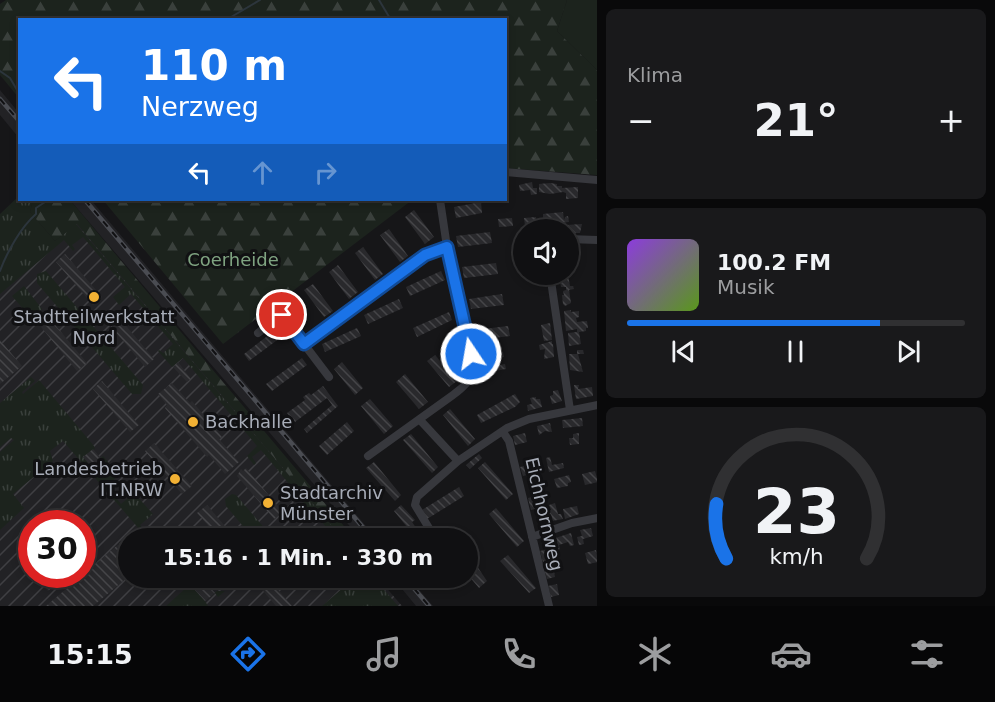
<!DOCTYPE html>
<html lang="de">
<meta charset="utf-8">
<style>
body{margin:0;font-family:"DejaVu Sans",sans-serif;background:#19191b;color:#f1f3f6;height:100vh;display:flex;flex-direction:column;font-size:22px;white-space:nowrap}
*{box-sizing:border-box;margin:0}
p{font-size:20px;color:#9c9d9f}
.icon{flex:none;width:33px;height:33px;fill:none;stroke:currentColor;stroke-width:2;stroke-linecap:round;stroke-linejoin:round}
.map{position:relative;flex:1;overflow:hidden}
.details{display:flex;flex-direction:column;gap:9px;padding:9px;background:#09090a;width:398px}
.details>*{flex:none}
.top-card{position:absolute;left:18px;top:18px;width:489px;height:183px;border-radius:0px;box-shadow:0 3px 9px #0003,0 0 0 2px #303032;background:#1a73e8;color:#fff;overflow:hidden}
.fabs{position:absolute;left:513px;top:219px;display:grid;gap:12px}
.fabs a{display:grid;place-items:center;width:66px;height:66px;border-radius:50%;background:#101012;box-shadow:0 3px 9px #0003,0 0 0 2px #303032;font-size:30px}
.speed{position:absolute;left:18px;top:510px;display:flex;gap:12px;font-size:30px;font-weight:700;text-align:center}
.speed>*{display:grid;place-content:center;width:78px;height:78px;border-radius:50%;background:#101012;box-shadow:0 3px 9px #0003,0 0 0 2px #303032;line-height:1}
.speed .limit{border:9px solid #d22;background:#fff;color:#111}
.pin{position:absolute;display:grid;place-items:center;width:51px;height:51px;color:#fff;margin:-26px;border:3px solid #fff;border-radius:50%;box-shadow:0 2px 6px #0007}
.me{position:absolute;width:66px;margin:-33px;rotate:348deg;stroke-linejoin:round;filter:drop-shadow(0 0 4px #0008)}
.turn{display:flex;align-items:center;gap:21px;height:126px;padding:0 24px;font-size:27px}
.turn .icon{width:78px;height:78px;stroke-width:2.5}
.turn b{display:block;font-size:42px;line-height:51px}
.lanes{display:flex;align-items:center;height:57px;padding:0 24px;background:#0003;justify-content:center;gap:30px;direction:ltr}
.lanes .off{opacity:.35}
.big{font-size:45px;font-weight:700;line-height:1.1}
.details .tile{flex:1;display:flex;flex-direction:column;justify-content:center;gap:9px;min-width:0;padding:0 21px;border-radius:9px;background:#19191b}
.details .dial{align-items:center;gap:0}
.dial svg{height:156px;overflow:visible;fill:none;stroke:#303032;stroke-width:7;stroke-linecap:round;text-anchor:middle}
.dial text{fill:#f1f3f6;stroke:none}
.song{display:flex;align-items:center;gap:18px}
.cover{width:72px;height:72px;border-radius:9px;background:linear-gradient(135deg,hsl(270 70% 55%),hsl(90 70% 35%))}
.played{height:6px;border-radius:3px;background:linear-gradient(90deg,#1a73e8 75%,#303032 75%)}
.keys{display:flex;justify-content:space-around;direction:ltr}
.heat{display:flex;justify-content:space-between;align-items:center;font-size:33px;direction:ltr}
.trip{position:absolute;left:118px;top:528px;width:360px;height:60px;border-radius:30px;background:#101012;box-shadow:0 3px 9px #0003,0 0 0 2px #303032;font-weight:700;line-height:60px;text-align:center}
.dock{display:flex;height:96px;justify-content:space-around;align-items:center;background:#060607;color:#9c9d9f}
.dock .icon{width:42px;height:42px}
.dock .selected{color:#1a73e8}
.dock b{font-size:27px;color:#f1f3f6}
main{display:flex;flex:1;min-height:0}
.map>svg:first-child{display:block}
.built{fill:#222225}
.industrial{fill:url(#industrial-furrows);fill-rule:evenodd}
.grass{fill:url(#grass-tufts)}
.forest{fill:url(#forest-firs)}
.green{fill:#1c231d}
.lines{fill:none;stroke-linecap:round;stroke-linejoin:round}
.stream{stroke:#2c353c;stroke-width:2}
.building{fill:url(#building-back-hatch)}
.minor{stroke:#37383d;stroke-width:8}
.rail-casing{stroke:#4a4c52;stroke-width:4.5}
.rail{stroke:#111113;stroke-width:2;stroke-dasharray:7;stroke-linecap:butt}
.route-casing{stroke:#114b97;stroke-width:15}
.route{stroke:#1a73e8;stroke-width:10}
.poi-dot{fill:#f2b134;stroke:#111113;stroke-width:2}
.labels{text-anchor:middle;stroke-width:6;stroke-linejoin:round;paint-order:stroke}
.park-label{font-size:18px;fill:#7fa381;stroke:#111113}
.poi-label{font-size:18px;fill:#a8adb8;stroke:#111113;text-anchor:start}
.street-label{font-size:18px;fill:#a8adb8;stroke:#111113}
</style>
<main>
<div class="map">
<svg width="598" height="606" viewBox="0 0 598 606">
<defs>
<pattern id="industrial-furrows" width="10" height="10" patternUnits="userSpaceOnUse" patternTransform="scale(1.5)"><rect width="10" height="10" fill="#222225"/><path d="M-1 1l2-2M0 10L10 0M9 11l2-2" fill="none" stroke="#3f3f43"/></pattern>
<pattern id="grass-tufts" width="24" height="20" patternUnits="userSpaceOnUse" patternTransform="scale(1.5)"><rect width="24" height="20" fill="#1c231d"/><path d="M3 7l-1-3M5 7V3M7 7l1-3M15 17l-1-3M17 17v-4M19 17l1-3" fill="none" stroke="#3a403c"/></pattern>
<pattern id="forest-firs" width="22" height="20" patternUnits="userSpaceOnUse" patternTransform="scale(1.5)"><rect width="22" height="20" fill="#1c231d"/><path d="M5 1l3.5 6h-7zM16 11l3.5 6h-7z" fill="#3a403c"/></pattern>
<pattern id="building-back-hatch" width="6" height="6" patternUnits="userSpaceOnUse" patternTransform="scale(1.5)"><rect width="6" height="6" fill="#29292c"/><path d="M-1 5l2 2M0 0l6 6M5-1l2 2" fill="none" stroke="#454548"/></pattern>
</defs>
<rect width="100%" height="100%" fill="#161618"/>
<path class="built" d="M0 90 19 113V138L0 115Z
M70 200H91L376 538H360Z
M393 578H409L433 606H416Z"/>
<path class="industrial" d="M79 222 345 538H129V578H378L402 606H0V288ZM32 524H82V574H32Z"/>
<path class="grass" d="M19 196 20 200H33L30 212 55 241 76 224 342 538H336L311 510 300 520 294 512 304 502 261 450 252 457 256 463 254 465 247 456 257 446 183 358 172 367 158 351 159 350 163 353 173 344 131 294 119 305 113 297 125 287 83 237 72 245 75 249 73 251 64 240 0 294V214Z
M46 271 143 385 141 394H132L37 283V274Z
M24 286 42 309 31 318 12 296Z
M31 377 35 381 22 392 23 394 39 380 94 446 95 449 83 457 94 470 104 462 101 458 103 456 119 475 107 486 121 504 134 493 153 514 140 525 151 538H147L63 441 50 451 53 461 13 494 24 508 0 530V452L14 440 11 438 0 447V403Z
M232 494 236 495 273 538H253L226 506 225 499Z
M180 578H184L205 601 217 591H225L218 597 215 593 205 601 208 606H166L187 587Z
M349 578H374L398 606H322L351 581Z"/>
<path class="forest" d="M6 0H567L557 31 597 70V175L506 168V20H20L19 98 0 75V4Z
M33 200H70L354 538H342L77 224 55 241 30 212Z
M103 200H412L223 344Z"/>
<path class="green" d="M567 0H597V70L557 31Z"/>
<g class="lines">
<path class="stream" d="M379 0 391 20
M226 20 260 0
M0 71 10 78 20 95
M0 271C7 252 21 227 36 214V208L48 200"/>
</g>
<path class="building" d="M532 182 533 188H537V194L531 195 530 190 520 191 519 185Z
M550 183 557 184V186H562V188L578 187V198L566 199V193L563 192 550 194 539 192V184Z
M481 202 482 213 456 218 454 207Z
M414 210 434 237 425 244 405 217Z
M563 212 564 220 565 217 568 216 569 222 543 225V214Z
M536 217 537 225 525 226 524 218Z
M512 218 513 226 499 227 498 219Z
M582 224 580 233H568V230H566V225Z
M389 229 408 256 400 262 380 235Z
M490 232 492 243 458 247 456 236Z
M363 247 383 274 375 280 355 253Z
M65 254 102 297 93 305 56 262Z
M496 263 498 274 464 278 462 267Z
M338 265 358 292 349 299 329 272Z
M441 271 445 280 410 296 406 287Z
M568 275 570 286H573L574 289 569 290 571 303 565 306 563 304 562 295H564L563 291 566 290V287H561L559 276Z
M313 284 333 311 324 317 304 290Z
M502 294 504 305 471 309 469 299Z
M399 299 403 308 368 324 364 315Z
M571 310V312L579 311V317L576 318 577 322 587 321 588 328H586V331L579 332 581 344 569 346 568 333 577 332V329L566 331 564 311Z
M449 312 452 320 417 337 413 328Z
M117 315 154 359 145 367 108 323Z
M50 319 87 363 77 371 41 327Z
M550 323 552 340 544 341 541 325Z
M508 326 510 336 477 340 475 330Z
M279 327 284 335 249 361 244 354Z
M357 328 361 336 325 352 322 344Z
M0 340 22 366 0 384Z
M552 341V344H546H553L554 357 544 359 545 349 540 350 539 345Z
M577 350H583L584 354H578L583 372 570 370 569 354H577Z
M503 352 504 357 487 360 486 355Z
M435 355 457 381 449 387 427 361Z
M302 358 307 365 272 391 266 384Z
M178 362 191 379 187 382 173 367Z
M342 362 363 388 355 395 334 369Z
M505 364 506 369 489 372 488 367Z
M405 374 428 402 419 409 396 382Z
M102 381 139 425 130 432 93 389Z
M172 383 190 403 192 401 222 437 219 439 239 462 225 474 209 455 207 457 165 408 167 405 158 394Z
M574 385H579L578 389 592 387 593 396 576 399Z
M323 386 338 406 307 433 304 429 332 405 327 398 295 422 287 413 305 400 303 397 309 393 311 395Z
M558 390 562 401 552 404 550 396 553 395V391Z
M515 394 520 402 515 407 481 423 477 415Z
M536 397V399H540L542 407 528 411 527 405 532 404 530 398Z
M370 399 393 426 384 434 361 406Z
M450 409 475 439 468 446 443 415Z
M582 418 583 426 563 428 562 420Z
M347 422 354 431 327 455 319 446Z
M550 423 552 432 545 431 539 435 537 426Z
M525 433 527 442 515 445 513 436Z
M579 433V444L570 445 569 438H573V434Z
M411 434 438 467 432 473 403 440Z
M154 443 192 486 182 494 145 451Z
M93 449 104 462 94 470 83 457Z
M479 454 482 458 470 469 466 465Z
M550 457 552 465 563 463 564 468 549 472 546 458Z
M536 460 537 465 533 466 535 473 523 476 520 467 533 464 532 461Z
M374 462 401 495 395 501 366 468Z
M485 462 513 494 506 500 478 468Z
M246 468 283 512 274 519 237 476 241 469 243 471Z
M595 471 598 482 585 485 582 474Z
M569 475 571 482 568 483V486L557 488 554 479Z
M459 487 464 496 427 519 422 510Z
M540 495 543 504 534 506 535 509 531 510 528 498Z
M555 503 558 514H561L563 519 552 521 548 510H551L549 505Z
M207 505 235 538H219L197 513Z
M401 505 415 520 412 522 423 538H408L406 536 411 532 394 511Z
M577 506 579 514 565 519 563 509Z
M496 508 524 541 517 547 489 514Z
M591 528 593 536 583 539 584 544 579 545 577 537 582 536 580 530Z
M571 533 574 545 570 546 568 542 559 545 560 549 554 552 549 540Z
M126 538 129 542V576L93 606H46Z
M548 549 551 560 543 562 540 551Z
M596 550 598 562 588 564 585 553Z
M468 553 487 581 479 588 468 575 470 574 468 572Z
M508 555 536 588 529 593 500 561Z
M553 566 555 577 547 579 544 568Z
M49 574H68L48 591 40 582Z
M184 578H201L215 593 205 601Z
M252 578H268L292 606H276Z
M557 584 559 595 551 597 548 586Z"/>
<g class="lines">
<path class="minor" d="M506 172 598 180
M568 239 598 240
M550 274 570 410
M258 333 282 315 304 344
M329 377 304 344 425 255 447 247 440 200
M420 420 458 461
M503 432 509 441 549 606
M368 456 453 395C459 390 466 386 469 379 478 360 453 271 447 247
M532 537 572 523 598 518
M435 538 415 505 417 497 458 461 507 428 529 419 598 405"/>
<g class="rail-casing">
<path id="rail" d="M0 99 20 122
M85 200 372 538
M405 578 429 606"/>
</g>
<use href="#rail" class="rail"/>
</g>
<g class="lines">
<g class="route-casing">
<path id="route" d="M282 315 304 344 425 255 447 247 471 354"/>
</g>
<use href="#route" class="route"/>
</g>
<g class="poi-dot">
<circle cx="94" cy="297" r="6"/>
<circle cx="193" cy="422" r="6"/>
<circle cx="175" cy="479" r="6"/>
<circle cx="268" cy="503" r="6"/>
</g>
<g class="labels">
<g class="park-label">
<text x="233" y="266">Coerheide</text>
</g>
<g class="poi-label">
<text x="94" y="323" text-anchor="middle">Stadtteilwerkstatt<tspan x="94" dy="21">Nord</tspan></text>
<text x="205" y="428">Backhalle</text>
<text x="163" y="475" text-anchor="end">Landesbetrieb<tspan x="163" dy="21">IT.NRW</tspan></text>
<text x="280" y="499">Stadtarchiv<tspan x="280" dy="21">Münster</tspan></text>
</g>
<g class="street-label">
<text transform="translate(544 514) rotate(77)" y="6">Eichhornweg</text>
</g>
</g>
</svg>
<div class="fabs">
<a><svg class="icon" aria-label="sound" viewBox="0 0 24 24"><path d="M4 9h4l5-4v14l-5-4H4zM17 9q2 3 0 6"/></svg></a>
</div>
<div class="speed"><div class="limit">30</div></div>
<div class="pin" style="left:282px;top:315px;background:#d93025"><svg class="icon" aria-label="arrive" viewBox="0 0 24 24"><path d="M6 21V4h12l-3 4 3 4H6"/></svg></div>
<svg class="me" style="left:471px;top:354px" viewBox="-20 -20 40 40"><circle r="17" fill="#1a73e8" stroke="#fff" stroke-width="3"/><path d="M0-11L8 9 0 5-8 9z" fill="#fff"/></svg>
<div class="trip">15:16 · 1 Min. · 330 m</div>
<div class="top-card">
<div class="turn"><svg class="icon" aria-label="left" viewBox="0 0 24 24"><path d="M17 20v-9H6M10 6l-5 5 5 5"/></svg><div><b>110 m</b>Nerzweg</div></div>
<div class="lanes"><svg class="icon" aria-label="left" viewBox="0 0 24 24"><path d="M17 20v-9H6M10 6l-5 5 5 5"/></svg><svg class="icon off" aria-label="ahead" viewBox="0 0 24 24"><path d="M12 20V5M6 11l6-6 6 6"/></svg><svg class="icon off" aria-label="right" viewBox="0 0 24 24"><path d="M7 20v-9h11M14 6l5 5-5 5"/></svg></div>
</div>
</div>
<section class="details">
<div class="tile"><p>Klima</p>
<div class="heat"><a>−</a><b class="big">21°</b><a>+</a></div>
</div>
<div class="tile">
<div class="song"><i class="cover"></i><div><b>100.2 FM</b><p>Musik</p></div></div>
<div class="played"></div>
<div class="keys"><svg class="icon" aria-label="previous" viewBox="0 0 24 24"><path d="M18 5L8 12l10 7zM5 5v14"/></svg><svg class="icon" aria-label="pause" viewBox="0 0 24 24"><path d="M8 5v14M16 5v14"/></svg><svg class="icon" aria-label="next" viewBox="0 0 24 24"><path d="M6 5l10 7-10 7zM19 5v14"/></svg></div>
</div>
<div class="tile dial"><svg viewBox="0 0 100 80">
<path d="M14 69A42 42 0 1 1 86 69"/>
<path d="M14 69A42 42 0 0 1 9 41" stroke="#1a73e8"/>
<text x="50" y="56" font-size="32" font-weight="700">23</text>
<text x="50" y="72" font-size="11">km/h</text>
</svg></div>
</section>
</main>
<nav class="dock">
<b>15:15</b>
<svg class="icon selected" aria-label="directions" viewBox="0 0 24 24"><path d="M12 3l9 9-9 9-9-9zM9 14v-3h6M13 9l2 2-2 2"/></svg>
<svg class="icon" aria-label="music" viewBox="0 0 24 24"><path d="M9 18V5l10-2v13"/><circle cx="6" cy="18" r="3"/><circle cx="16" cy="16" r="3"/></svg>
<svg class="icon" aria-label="phone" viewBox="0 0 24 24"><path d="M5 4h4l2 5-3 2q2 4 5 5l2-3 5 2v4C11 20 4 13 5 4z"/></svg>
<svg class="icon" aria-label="climate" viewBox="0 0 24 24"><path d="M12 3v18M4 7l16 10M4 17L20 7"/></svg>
<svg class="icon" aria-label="car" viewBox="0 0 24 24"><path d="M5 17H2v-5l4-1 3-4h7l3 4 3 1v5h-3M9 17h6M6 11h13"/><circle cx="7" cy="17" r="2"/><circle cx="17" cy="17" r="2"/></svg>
<svg class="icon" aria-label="filters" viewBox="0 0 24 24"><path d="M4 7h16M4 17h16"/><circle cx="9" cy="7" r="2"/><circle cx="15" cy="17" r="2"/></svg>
</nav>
